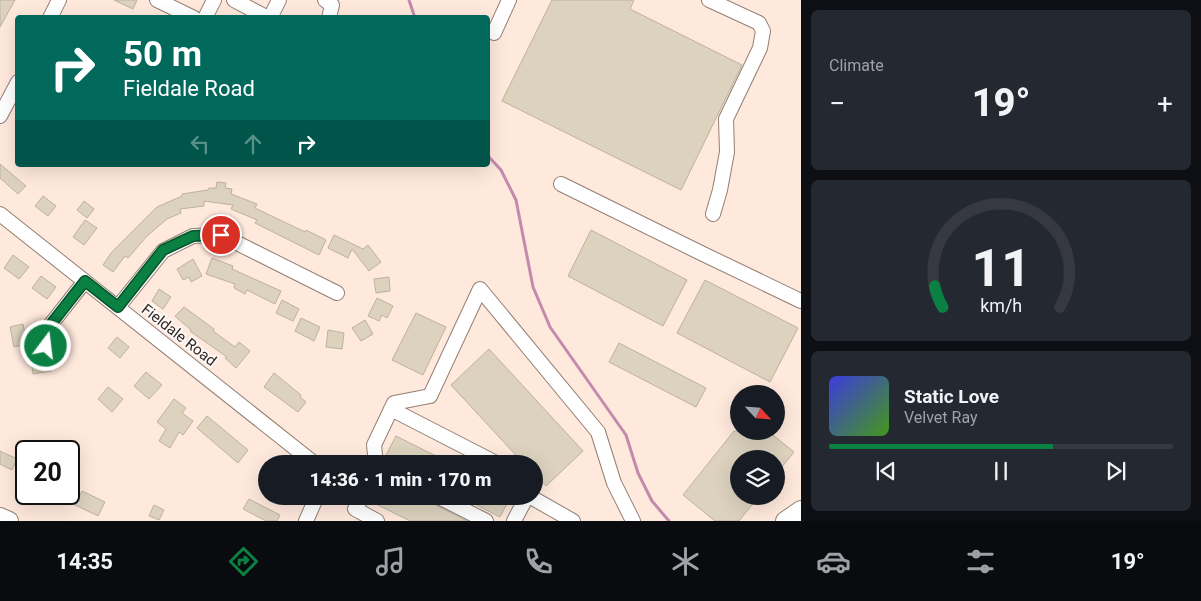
<!DOCTYPE html>
<meta charset="utf-8">
<style>
body{margin:0;font-family:Roboto,sans-serif;background:#242831;color:#f1f3f6;height:100vh;display:flex;flex-direction:column;font-size:19px;white-space:nowrap}
*{box-sizing:border-box;margin:0}
p{font-size:16px;color:#9ea1a6}
.icon{flex:none;width:28px;height:28px;fill:none;stroke:currentColor;stroke-width:2;stroke-linecap:round;stroke-linejoin:round}
.map{position:relative;flex:1;overflow:hidden}
.sheet{display:flex;flex-direction:column;gap:10px;padding:10px;background:#0d0f14;width:400px}
.sheet>*{flex:none}
.top-card{position:absolute;left:15px;top:15px;width:475px;height:152px;border-radius:5px;box-shadow:0 5px 20px #0002;background:#00695c;color:#fff;overflow:hidden}
.needle{width:32px;rotate:116deg}
.controls{position:absolute;left:730px;top:385px;display:grid;gap:10px}
.controls a{display:grid;place-items:center;width:55px;height:55px;border-radius:50%;background:#171b24;box-shadow:0 5px 20px #0002;font-size:25px}
.speed{position:absolute;left:15px;top:440px;display:flex;gap:10px;font-size:25px;font-weight:700;text-align:center}
.speed>*{display:grid;place-content:center;width:65px;height:65px;border-radius:50%;background:#171b24;box-shadow:0 5px 20px #0002;line-height:1}
.speed .limit{border:2px solid #111;border-radius:8px;background:#fff;color:#111}
.pin{position:absolute;display:grid;place-items:center;width:42px;height:42px;color:#fff;margin:-21px;border:2px solid #fff;border-radius:50%;box-shadow:0 1px 5px #0007}
.me{position:absolute;width:55px;margin:-28px;rotate:15deg;stroke-linejoin:round;filter:drop-shadow(0 0 4px #0008)}
.turn{display:flex;align-items:center;gap:18px;height:105px;padding:0 25px;font-size:22px}
.turn .icon{width:65px;height:65px;stroke-width:2.5}
.turn b{display:block;font-size:35px;line-height:42px}
.lanes{display:flex;align-items:center;height:48px;padding:0 25px;background:#0003;justify-content:center;gap:25px;direction:ltr}
.lanes .off{opacity:.35}
.big{font-size:38px;font-weight:800;line-height:1.1}
.sheet .card{flex:1;display:flex;flex-direction:column;justify-content:center;gap:8px;min-width:0;padding:0 18px;border-radius:8px;background:#242831}
.sheet .dial{align-items:center;gap:0}
.dial svg{height:130px;overflow:visible;fill:none;stroke:#363941;stroke-width:7;stroke-linecap:round;text-anchor:middle}
.dial text{fill:#f1f3f6;stroke:none}
.song{display:flex;align-items:center;gap:15px}
.cover{width:60px;height:60px;border-radius:8px;background:linear-gradient(135deg,hsl(240 70% 55%),hsl(100 70% 35%))}
.played{height:5px;border-radius:2px;background:linear-gradient(90deg,#0b8043 65%,#363941 65%)}
.keys{display:flex;justify-content:space-around;direction:ltr}
.heat{display:flex;justify-content:space-between;align-items:center;font-size:28px;direction:ltr}
.trip{position:absolute;left:258px;top:455px;width:285px;height:50px;border-radius:25px;background:#171b24;box-shadow:0 5px 20px #0002;font-weight:800;line-height:50px;text-align:center}
.tab-bar{display:flex;height:80px;justify-content:space-around;align-items:center;background:#090b0e;color:#9ea1a6}
.tab-bar .icon{width:35px;height:35px}
.tab-bar .active{color:#0b8043}
.tab-bar b{font-size:22px;color:#f1f3f6}
main{display:flex;flex:1;min-height:0}
.map>svg:first-child{display:block}
.lines{fill:none;stroke-linecap:round;stroke-linejoin:round}
.stream{stroke:#c28bad;stroke-width:3}
.building{fill:#dcd2be;stroke:#bcb29e}
.minor-casing{stroke:#937f74;stroke-width:16}
.major-casing{stroke:#937f74;stroke-width:20}
.minor{stroke:#fff;stroke-width:14}
.major{stroke:#fff;stroke-width:18}
.route-casing{stroke:#07532c;stroke-width:12}
.route{stroke:#0b8043;stroke-width:9}
.labels{text-anchor:middle;stroke-width:4;stroke-linejoin:round;paint-order:stroke}
.street-label{font-size:15px;fill:#332a26;stroke:#fef9f7}
</style>
<main>
<div class="map">
<svg width="801" height="521" viewBox="0 0 801 521">
<rect width="100%" height="100%" fill="#ffe8dc"/>
<g class="lines">
<path class="stream" d="M409 0 415 18
M488 156 501 170 516 200 533 287 550 327 626 435 638 473 652 501 669 521"/>
</g>
<path class="building" d="M0 0H15L0 27Z
M114 0H137L133 9Z
M552 0H634L630 9 742 65 681 190 502 101Z
M0 164 26 186 18 194 0 178Z
M217 182 226 183 225 188 232 189 231 194 257 204 255 208 305 232 306 230 326 240 319 255 255 223 257 220 231 209 233 205 204 201V206L180 209 181 213 167 219 147 236 128 258 125 256 113 272 103 265 111 253 157 207 182 196V194L208 190 209 188H216Z
M43 196 56 206 48 216 35 206Z
M84 201 94 209 87 218 77 210Z
M85 220 97 228 84 245 73 237Z
M591 230 687 280 663 326 568 276Z
M334 235 363 249 368 245 381 262 369 271 352 249 348 258 328 248Z
M13 255 29 267 19 279 4 268Z
M212 258 233 266 232 269 281 291 275 304 247 290 245 294 234 288 235 284 206 274Z
M193 259 202 276 191 282 189 277 183 280 177 269Z
M41 276 56 287 47 299 32 288Z
M389 277 390 291 376 293 374 279Z
M705 280 798 328 770 382 677 333Z
M159 289 171 297 163 309 152 301Z
M377 298 393 306 387 318 382 315 379 321 368 316Z
M282 300 299 309 293 321 276 313Z
M184 307 214 329 213 331 235 347 239 342 250 351 236 368 225 358 227 357 190 331 191 330 175 316Z
M416 313 446 327 423 375 392 360Z
M301 318 320 327 314 341 295 331Z
M365 320 373 334 361 341 352 328Z
M23 324 27 344 14 347 10 327Z
M328 330 344 333 342 349 326 347Z
M117 337 129 347 120 358 108 348Z
M619 343 706 388 696 407 609 362Z
M489 349 583 451 546 486 534 474V464H524L451 385Z
M50 357 51 371 33 374 31 359Z
M146 372 162 385 149 399 134 386Z
M274 373 301 395 300 397 306 402 298 412 264 387Z
M108 387 123 399 112 412 98 399Z
M174 399 186 408 182 413 193 421 183 435 179 432 170 448 159 441 166 429 157 422Z
M207 416 248 450 238 463 197 428Z
M734 431H768L794 452 776 474V459H739V496H759L739 521H715L683 495Z
M396 436 452 464H394L384 459Z
M0 451 17 459 12 470 0 464Z
M82 491 105 502 98 516 75 505Z
M375 496H418L467 521H410L372 502Z
M459 496H511L500 517Z
M249 499 280 515 277 521H266L243 509Z
M154 505 164 510 159 520 149 516Z"/>
<g class="lines">
<g class="minor-casing">
<path id="minor" d="M157 0 194 18
M234 0 268 18
M325 0 332 5 329 18
M709 0 759 23 763 31 760 48 726 119 727 152 720 190 713 214
M50 18 59 0
M205 18 214 0
M270 18 279 0
M494 33 509 0
M0 116 18 82
M561 184 701 253 801 301
M0 214 315 464
M118 307 163 251 193 236 221 235 337 293
M46 346V336L48 328 85 281
M391 409 498 464
M376 464 374 445 394 403 430 396 480 289 598 432 614 483 633 521
M363 496 355 509 377 521
M437 496 486 521
M529 496 573 521
M306 521 317 496
M514 521 527 496"/>
</g>
<g class="major-casing">
<path id="major" d="M0 517 9 521
M785 521 801 510"/>
</g>
<use href="#minor" class="minor"/>
<use href="#major" class="major"/>
</g>
<g class="lines">
<g class="route-casing">
<path id="route" d="M46 346V336L48 328 85 281 118 307 163 250 193 236 221 235"/>
</g>
<use href="#route" class="route"/>
</g>
<g class="labels">
<g class="street-label">
<text transform="translate(179 335) rotate(38)" y="5">Fieldale Road</text>
</g>
</g>
</svg>
<div class="controls">
<a><svg class="needle" viewBox="-14 -14 28 28"><path d="M0-13l5 13h-10z" fill="#e53935"/><path d="M0 13l5-13h-10z" fill="#9ea1a6"/></svg></a>
<a><svg class="icon" aria-label="layers" viewBox="0 0 24 24"><path d="M12 4l9 5-9 5-9-5zM3 14l9 5 9-5"/></svg></a>
</div>
<div class="speed"><div class="limit">20</div></div>
<div class="pin" style="left:221px;top:235px;background:#d93025"><svg class="icon" aria-label="arrive" viewBox="0 0 24 24"><path d="M6 21V4h12l-3 4 3 4H6"/></svg></div>
<svg class="me" style="left:46px;top:346px" viewBox="-20 -20 40 40"><circle r="17" fill="#0b8043" stroke="#fff" stroke-width="3"/><path d="M0-11L8 9 0 5-8 9z" fill="#fff"/></svg>
<div class="trip">14:36 · 1 min · 170 m</div>
<div class="top-card">
<div class="turn"><svg class="icon" aria-label="right" viewBox="0 0 24 24"><path d="M7 20v-9h11M14 6l5 5-5 5"/></svg><div><b>50 m</b>Fieldale Road</div></div>
<div class="lanes"><svg class="icon off" aria-label="left" viewBox="0 0 24 24"><path d="M17 20v-9H6M10 6l-5 5 5 5"/></svg><svg class="icon off" aria-label="ahead" viewBox="0 0 24 24"><path d="M12 20V5M6 11l6-6 6 6"/></svg><svg class="icon" aria-label="right" viewBox="0 0 24 24"><path d="M7 20v-9h11M14 6l5 5-5 5"/></svg></div>
</div>
</div>
<section class="sheet">
<div class="card"><p>Climate</p>
<div class="heat"><a>−</a><b class="big">19°</b><a>+</a></div>
</div>
<div class="card dial"><svg viewBox="0 0 100 80">
<path d="M14 69A42 42 0 1 1 86 69"/>
<path d="M14 69A42 42 0 0 1 9 56" stroke="#0b8043"/>
<text x="50" y="56" font-size="32" font-weight="700">11</text>
<text x="50" y="72" font-size="11">km/h</text>
</svg></div>
<div class="card">
<div class="song"><i class="cover"></i><div><b>Static Love</b><p>Velvet Ray</p></div></div>
<div class="played"></div>
<div class="keys"><svg class="icon" aria-label="previous" viewBox="0 0 24 24"><path d="M18 5L8 12l10 7zM5 5v14"/></svg><svg class="icon" aria-label="pause" viewBox="0 0 24 24"><path d="M8 5v14M16 5v14"/></svg><svg class="icon" aria-label="next" viewBox="0 0 24 24"><path d="M6 5l10 7-10 7zM19 5v14"/></svg></div>
</div>
</section>
</main>
<nav class="tab-bar">
<b>14:35</b>
<svg class="icon active" aria-label="directions" viewBox="0 0 24 24"><path d="M12 3l9 9-9 9-9-9zM9 14v-3h6M13 9l2 2-2 2"/></svg>
<svg class="icon" aria-label="music" viewBox="0 0 24 24"><path d="M9 18V5l10-2v13"/><circle cx="6" cy="18" r="3"/><circle cx="16" cy="16" r="3"/></svg>
<svg class="icon" aria-label="phone" viewBox="0 0 24 24"><path d="M5 4h4l2 5-3 2q2 4 5 5l2-3 5 2v4C11 20 4 13 5 4z"/></svg>
<svg class="icon" aria-label="climate" viewBox="0 0 24 24"><path d="M12 3v18M4 7l16 10M4 17L20 7"/></svg>
<svg class="icon" aria-label="car" viewBox="0 0 24 24"><path d="M5 17H2v-5l4-1 3-4h7l3 4 3 1v5h-3M9 17h6M6 11h13"/><circle cx="7" cy="17" r="2"/><circle cx="17" cy="17" r="2"/></svg>
<svg class="icon" aria-label="filters" viewBox="0 0 24 24"><path d="M4 7h16M4 17h16"/><circle cx="9" cy="7" r="2"/><circle cx="15" cy="17" r="2"/></svg>
<b>19°</b>
</nav>
